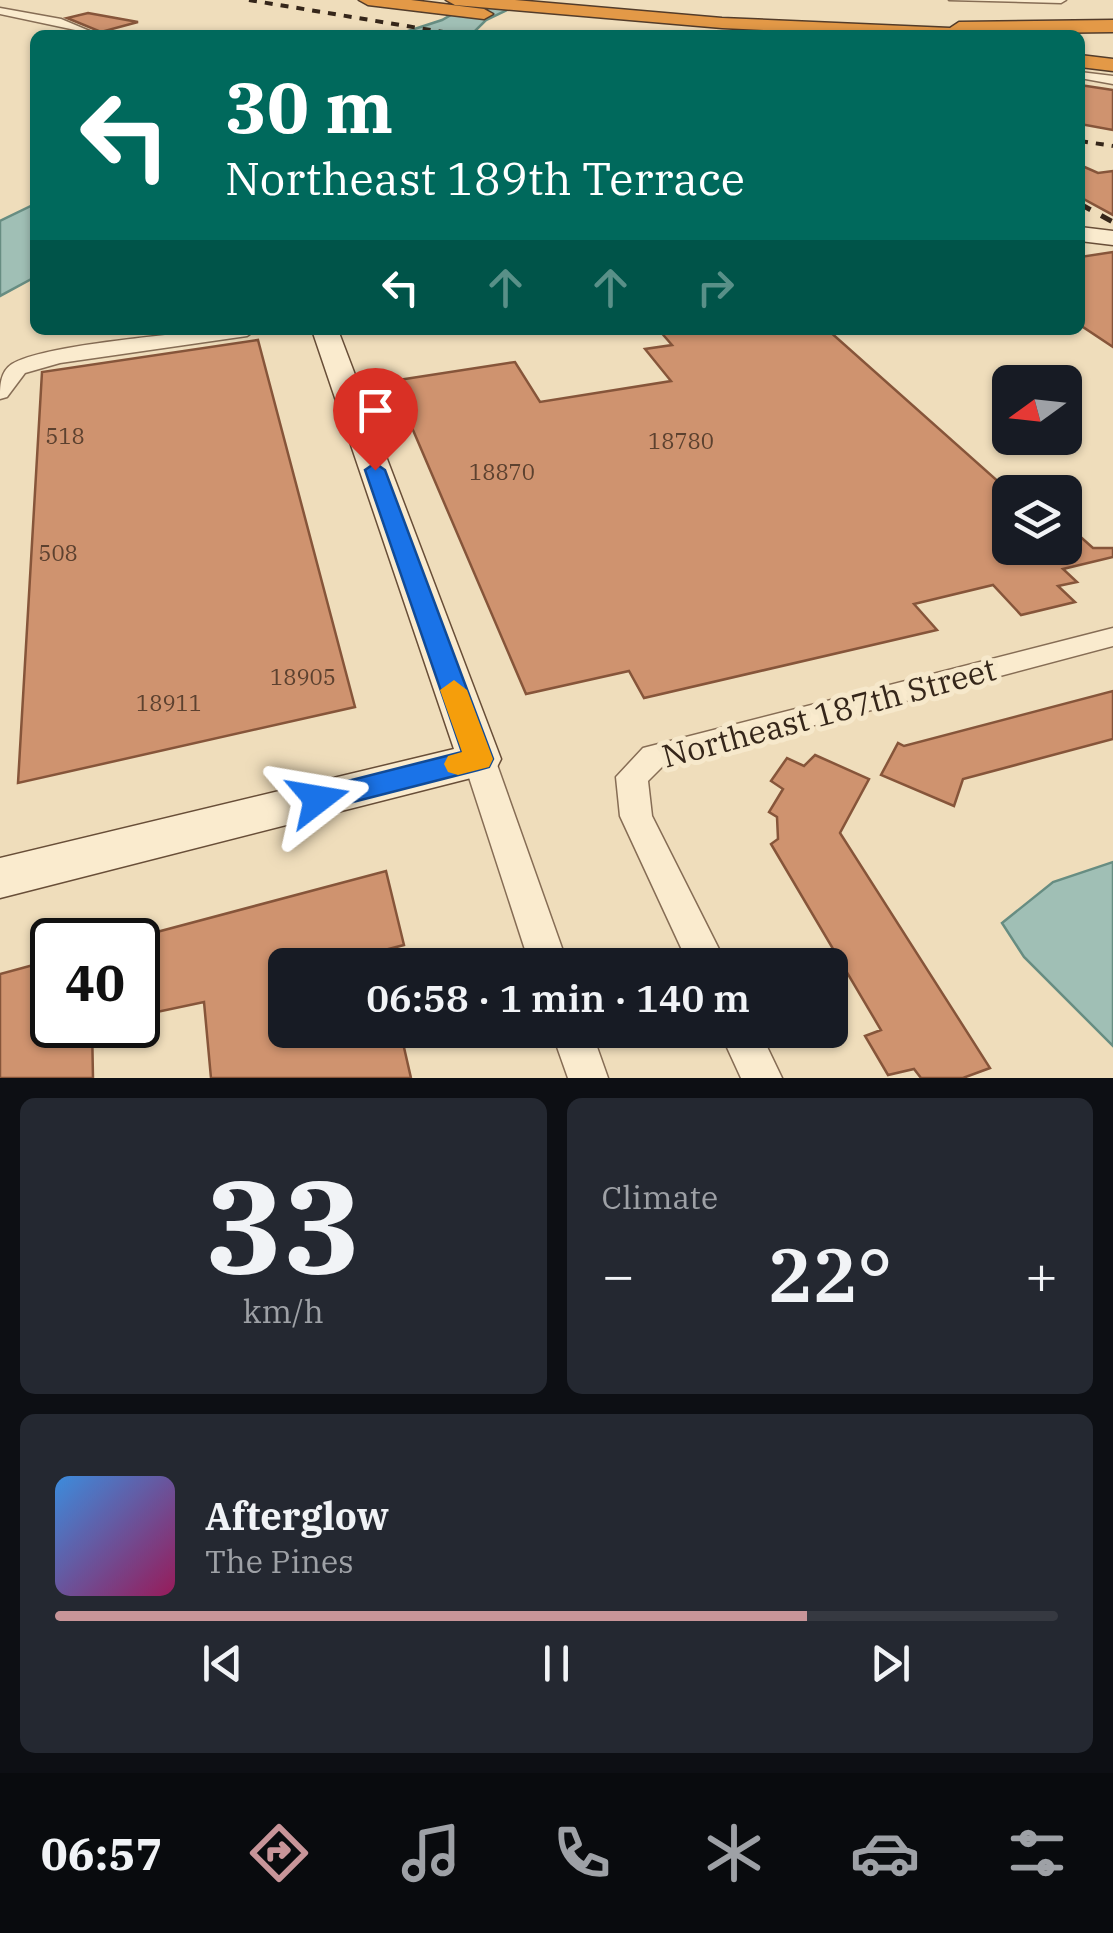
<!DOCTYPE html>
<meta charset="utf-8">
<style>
body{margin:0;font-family:"IBM Plex Serif",serif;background:#242831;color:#f1f3f6;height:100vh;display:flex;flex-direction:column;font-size:38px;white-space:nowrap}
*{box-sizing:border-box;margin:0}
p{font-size:32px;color:#9ea1a6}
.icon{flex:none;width:55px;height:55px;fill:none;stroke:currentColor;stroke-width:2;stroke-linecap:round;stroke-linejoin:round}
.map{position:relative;height:1078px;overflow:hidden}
.details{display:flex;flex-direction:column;gap:20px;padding:20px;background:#0d0f14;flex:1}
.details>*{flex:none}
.guide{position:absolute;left:30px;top:30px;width:1055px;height:305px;border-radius:15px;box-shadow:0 2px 8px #0004;background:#00695c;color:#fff;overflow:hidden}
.needle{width:65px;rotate:255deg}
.buttons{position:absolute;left:992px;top:365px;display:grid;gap:20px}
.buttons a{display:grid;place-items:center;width:90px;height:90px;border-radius:15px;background:#171b24;box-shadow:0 2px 8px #0004;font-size:50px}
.speed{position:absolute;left:30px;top:918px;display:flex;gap:20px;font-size:50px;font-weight:700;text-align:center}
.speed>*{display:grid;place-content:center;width:130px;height:130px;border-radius:50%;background:#171b24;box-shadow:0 2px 8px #0004;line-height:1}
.speed .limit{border:5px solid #111;border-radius:15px;background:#fff;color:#111}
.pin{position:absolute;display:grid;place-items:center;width:85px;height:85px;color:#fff;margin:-102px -42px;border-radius:50% 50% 50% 0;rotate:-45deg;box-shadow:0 0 10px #0007}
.pin .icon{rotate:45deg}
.me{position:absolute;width:110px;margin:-55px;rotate:76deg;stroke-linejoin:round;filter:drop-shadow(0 0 8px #0008)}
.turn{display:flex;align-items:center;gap:35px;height:210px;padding:0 30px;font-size:45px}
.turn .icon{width:130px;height:130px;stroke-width:2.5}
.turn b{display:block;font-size:70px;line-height:85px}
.lanes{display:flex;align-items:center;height:95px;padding:0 30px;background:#0003;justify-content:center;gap:50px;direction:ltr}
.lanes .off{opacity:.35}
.big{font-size:75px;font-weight:600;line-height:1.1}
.details .widget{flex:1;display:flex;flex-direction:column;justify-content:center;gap:15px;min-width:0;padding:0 35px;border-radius:15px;background:#242831}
.details .dial{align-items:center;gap:0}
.dial b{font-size:130px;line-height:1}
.song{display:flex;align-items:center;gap:30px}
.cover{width:120px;height:120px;border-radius:15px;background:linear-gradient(135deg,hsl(210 70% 55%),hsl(330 70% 35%))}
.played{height:10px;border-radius:5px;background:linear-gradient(90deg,#c89599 75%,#363941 75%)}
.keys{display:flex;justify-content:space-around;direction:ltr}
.heat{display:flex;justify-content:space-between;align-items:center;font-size:55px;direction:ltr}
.details .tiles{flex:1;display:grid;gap:20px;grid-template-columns:1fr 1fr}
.widget:last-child{grid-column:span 2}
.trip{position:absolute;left:268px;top:948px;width:580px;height:100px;border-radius:15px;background:#171b24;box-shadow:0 2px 8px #0004;font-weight:600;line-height:100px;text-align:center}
.tabs{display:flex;height:160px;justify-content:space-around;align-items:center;background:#090b0e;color:#9ea1a6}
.tabs .icon{width:70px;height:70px}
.tabs .current{color:#c89599}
.tabs b{font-size:45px;color:#f1f3f6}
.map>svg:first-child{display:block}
.water{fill:#a0bfb5;stroke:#678d82;stroke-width:2.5}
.building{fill:#cf936f;stroke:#86553a;stroke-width:2.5}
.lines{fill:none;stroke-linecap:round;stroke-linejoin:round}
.street-casing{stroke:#866d55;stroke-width:3}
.secondary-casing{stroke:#684e38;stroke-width:3}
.highway-casing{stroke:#533c2a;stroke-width:3}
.street{fill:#faebce;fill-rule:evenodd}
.secondary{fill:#faebce;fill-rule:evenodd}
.highway{fill:#e39947;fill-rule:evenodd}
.rail-far1{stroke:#35261a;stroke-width:4;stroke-dasharray:8 8;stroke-linecap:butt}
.rail{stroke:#35261a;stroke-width:5;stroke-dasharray:12 12;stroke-linecap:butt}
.route{fill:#1a73e8;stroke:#114b97;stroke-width:2.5}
.slow{fill:#f59e0b}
.labels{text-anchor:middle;stroke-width:10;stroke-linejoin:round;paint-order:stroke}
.number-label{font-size:22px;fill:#5c412f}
.near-street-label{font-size:32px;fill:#35261a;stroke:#f6e8cb}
</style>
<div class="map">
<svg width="1113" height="1078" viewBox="0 0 1113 1078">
<rect width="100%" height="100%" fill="#efddbb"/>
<path class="water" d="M477 0H528L486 20 471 35H396L442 20Z
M35 204V277L0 296V221Z
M1113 862V1046L1024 957 1002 923 1053 882Z"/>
<path class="building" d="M88 13 138 22 101 32 67 18Z
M1080 85 1113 90V130L1080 124Z
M1080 165 1098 173 1113 171V215L1080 197Z
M1113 252V347L1080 325V257Z
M659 330H828L1010 492V548H1065V523L1093 548H1113V557L1063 569 1077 582 1058 586 1075 602 1021 615 993 585 914 604 937 630 644 698 629 671 526 694 392 381 515 362 540 402 671 381 645 349 672 345Z
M258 340 355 707 18 783 42 372Z
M1113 691V739L963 779 954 806 881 775 898 743 904 746Z
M815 755 869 779 840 833 990 1068 963 1078H921L914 1069 888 1075 865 1036 881 1030 771 844 778 839 777 817 769 812 783 789 771 781 787 758 804 766Z
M386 871 404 945 381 951 385 965H285V1030H400L411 1078H211L204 1002 138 1016V937Z
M52 960V1025H92L93 1078H0V974Z"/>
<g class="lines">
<g class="street-casing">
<path id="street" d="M949 0H1066L1061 3Z
M0 8 61 19 99 35 0 14Z
M1080 72 1113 76V84L1080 78Z
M207 330H256L247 336 60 363 25 373 7 397 0 399C0 386 0 372 12 364 44 345 164 336 207 330Z
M1113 628V646L664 765 648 781 652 816 727 965H689L620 816 616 777 643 748Z
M479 747 490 751 495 759 568 965H530L463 759 468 751Z
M551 1030H591L608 1078H568Z
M719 1030H759L782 1078H741Z"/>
</g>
<g class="secondary-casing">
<path id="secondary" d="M1080 227 1113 231V245L1080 241Z
M312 330H338L501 759 495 771 479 776 0 898V858L454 749Z"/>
</g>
<g class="highway-casing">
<path id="highway" d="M359 0H411L484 9 493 14 484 19 368 5Z
M446 0H515L722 18 950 28 959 22 1113 20V32L866 35 722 28 455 5Z
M1080 55 1113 59V71L1080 67Z"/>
</g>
<use href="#street" class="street"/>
<use href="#secondary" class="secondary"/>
<use href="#highway" class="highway"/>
<path class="rail-far1" d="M249 0 461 35
M1080 141 1113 146
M1080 204 1084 206"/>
<path class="rail" d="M1080 204 1113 222"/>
</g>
<path class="route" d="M375 463 385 470 493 759 489 767 478 770 318 811 308 807 304 799 308 791 462 752 365 470Z"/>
<path class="slow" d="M454 680 467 690 493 759 489 767 458 775 448 772 444 764 448 756 462 752 440 690Z"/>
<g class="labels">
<g class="number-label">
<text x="65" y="444">518</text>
<text x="681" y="449">18780</text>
<text x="502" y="480">18870</text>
<text x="58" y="561">508</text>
<text x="303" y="685">18905</text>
<text x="169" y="711">18911</text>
</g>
<g class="near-street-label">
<text transform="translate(829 713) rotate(-15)" y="11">Northeast 187th Street</text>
</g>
</g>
</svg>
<div class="buttons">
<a><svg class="needle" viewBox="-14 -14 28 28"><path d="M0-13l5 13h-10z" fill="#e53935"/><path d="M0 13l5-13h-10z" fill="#9ea1a6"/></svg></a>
<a><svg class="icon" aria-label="layers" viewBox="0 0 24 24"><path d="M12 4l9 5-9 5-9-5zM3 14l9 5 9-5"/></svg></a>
</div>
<div class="speed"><div class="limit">40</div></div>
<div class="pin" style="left:375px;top:470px;background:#d93025"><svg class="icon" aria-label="arrive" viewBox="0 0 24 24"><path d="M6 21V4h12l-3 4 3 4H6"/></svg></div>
<svg class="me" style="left:318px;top:799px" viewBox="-20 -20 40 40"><path d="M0-17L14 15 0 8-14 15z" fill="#1a73e8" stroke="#fff" stroke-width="4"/></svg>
<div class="trip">06:58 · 1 min · 140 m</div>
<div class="guide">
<div class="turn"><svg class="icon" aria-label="left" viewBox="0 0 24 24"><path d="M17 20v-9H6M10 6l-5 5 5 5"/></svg><div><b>30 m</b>Northeast 189th Terrace</div></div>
<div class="lanes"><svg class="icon" aria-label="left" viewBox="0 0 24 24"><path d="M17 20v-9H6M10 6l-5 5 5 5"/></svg><svg class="icon off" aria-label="ahead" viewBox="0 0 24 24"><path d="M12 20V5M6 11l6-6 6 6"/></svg><svg class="icon off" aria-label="ahead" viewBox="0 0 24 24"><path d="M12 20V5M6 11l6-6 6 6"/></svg><svg class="icon off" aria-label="right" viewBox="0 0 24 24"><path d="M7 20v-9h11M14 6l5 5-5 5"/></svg></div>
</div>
</div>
<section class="details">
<div class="tiles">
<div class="widget dial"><b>33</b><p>km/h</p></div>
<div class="widget"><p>Climate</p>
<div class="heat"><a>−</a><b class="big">22°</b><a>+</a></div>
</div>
<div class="widget">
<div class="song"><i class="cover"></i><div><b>Afterglow</b><p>The Pines</p></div></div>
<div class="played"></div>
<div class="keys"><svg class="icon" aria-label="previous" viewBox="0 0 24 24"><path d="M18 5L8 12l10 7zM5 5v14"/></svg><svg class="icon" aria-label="pause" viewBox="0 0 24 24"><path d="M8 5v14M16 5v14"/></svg><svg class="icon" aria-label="next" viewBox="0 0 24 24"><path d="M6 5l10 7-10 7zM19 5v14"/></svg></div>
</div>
</div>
</section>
<nav class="tabs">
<b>06:57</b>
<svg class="icon current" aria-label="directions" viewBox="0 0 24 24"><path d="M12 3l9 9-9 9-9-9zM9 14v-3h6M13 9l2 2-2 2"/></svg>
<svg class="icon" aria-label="music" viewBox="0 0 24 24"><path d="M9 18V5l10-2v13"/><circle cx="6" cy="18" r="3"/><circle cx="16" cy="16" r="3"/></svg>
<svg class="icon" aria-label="phone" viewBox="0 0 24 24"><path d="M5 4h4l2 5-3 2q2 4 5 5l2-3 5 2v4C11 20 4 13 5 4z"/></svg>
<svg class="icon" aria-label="climate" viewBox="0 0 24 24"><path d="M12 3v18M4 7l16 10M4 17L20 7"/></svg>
<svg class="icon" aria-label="car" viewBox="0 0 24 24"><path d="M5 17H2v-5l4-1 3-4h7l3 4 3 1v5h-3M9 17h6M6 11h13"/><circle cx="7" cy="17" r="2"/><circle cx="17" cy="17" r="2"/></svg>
<svg class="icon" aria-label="filters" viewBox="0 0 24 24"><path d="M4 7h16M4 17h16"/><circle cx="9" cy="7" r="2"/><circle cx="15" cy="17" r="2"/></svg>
</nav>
